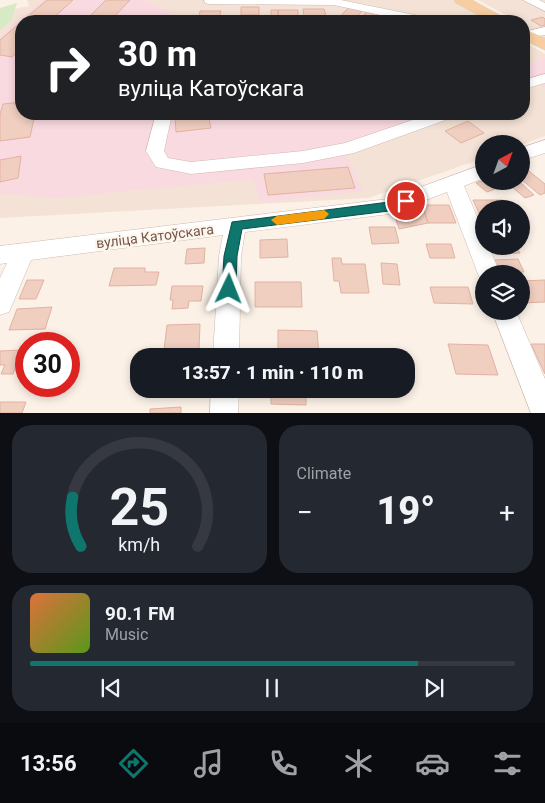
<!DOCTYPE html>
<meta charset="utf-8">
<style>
body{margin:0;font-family:Roboto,sans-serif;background:#242831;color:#f1f3f6;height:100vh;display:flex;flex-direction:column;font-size:19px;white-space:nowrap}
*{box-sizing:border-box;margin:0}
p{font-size:16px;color:#9ea1a6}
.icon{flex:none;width:28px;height:28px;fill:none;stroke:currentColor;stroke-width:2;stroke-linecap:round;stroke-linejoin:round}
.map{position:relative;height:413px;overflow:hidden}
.side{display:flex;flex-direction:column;gap:12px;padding:12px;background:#0d0f14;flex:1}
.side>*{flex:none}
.hud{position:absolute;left:15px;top:15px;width:515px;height:105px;border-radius:20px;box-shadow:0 2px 8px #0003;background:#202124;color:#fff;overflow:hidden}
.needle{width:32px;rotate:41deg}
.tools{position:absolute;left:475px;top:135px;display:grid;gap:10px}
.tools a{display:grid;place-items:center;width:55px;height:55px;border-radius:50%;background:#171b24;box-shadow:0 2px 8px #0003;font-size:25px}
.speed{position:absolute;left:15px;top:332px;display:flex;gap:10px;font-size:25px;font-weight:700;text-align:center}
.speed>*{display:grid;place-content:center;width:65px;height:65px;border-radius:50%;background:#171b24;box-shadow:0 2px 8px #0003;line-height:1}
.speed .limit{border:8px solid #d22;background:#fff;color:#111}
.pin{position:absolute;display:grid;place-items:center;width:42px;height:42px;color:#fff;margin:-21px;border:2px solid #fff;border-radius:50%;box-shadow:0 1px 5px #0007}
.me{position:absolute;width:55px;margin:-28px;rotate:2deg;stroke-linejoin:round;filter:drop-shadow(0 0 4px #0008)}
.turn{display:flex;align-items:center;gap:18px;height:105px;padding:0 20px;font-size:22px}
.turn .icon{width:65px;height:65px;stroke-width:2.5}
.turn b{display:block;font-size:35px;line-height:42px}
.big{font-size:38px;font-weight:800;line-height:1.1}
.side .widget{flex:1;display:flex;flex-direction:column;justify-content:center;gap:8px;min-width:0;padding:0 18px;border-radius:20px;background:#242831}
.side .dial{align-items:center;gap:0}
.dial svg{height:130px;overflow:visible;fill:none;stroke:#363941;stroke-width:7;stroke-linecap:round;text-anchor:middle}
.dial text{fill:#f1f3f6;stroke:none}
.song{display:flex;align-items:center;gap:15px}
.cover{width:60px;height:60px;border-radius:8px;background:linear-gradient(135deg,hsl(20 70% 55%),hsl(90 70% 35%))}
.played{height:5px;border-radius:2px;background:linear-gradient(90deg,#0f766e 80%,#363941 80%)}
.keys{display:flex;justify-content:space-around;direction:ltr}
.heat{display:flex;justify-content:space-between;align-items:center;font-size:28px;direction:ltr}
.side .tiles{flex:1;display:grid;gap:12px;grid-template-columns:1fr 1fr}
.widget:last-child{grid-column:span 2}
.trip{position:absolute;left:130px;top:348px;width:285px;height:50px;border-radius:20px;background:#171b24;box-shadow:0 2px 8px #0003;font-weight:800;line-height:50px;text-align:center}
.menu{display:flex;height:80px;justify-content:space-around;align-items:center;background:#090b0e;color:#9ea1a6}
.menu .icon{width:35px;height:35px}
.menu .on{color:#0f766e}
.menu b{font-size:22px;color:#f1f3f6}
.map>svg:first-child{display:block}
.residential{fill:#f3e2d5}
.medical{fill:#f9dae1}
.green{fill:#d8e9c6}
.building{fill:#f0cec0;stroke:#e2b2a1}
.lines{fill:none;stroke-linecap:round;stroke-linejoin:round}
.minor-casing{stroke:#cfbab0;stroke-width:1}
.major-casing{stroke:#d8d0cd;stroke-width:1}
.minor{fill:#fff;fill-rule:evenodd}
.major{fill:#f7cea2;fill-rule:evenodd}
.route{fill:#0f766e;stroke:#0a4d48}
.slow{fill:#f59e0b}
.labels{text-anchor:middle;stroke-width:4.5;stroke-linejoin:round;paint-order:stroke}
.street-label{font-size:14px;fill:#74564c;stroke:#fef6ed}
</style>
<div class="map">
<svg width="545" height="413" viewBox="0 0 545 413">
<rect width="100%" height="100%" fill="#fbf1e7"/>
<path class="residential" d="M27 0H452L489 21H21V114H524V42L545 54V136L521 145 484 144V158L368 198 0 218V12L29 6Z
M478 0H545V37L524 25V21H517Z"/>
<path class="medical" d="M44 0H144L189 21H21V114H455L346 154 363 191 261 202 252 179 54 198 13 193 0 194V37Z
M545 57V87L533 85 524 88V66Z"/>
<path class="green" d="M17 3 11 21 0 30V8Z"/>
<path class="building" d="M47 0H73L50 21H22Z
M106 0H130L110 21H85Z
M241 7H259V15H241Z
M348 8 362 11 354 20 340 17Z
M303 9H324L326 16H304Z
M271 10H278V19H271Z
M278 10H298V19H278Z
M200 11H221L219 19H199Z
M367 11 375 13 369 21 361 19Z
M378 13 400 19 398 21H381L372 19Z
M543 17 545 19V25L541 26 531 20Z
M21 22V48L12 57 0 55V40Z
M21 102V114H35L30 137 0 141V114L3 104Z
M208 114 211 128 176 132 175 117Z
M468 121 484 133 461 143 445 131Z
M21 156 18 178 0 182V160Z
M348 167 355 188 268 195 264 174Z
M524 167 545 184V193L540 195 521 179V168Z
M484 180 509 181 511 183 487 192 476 183Z
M521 183 534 195 525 198 512 187Z
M473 200H503L507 209H484V224Z
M422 205H449L456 223H428Z
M423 208 428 223 399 229 394 213Z
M369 227H395L399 243 372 244Z
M287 239 288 257 260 258V240Z
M426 244H451L455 258H430Z
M492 246H516L520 253 495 254Z
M205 248 204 263 185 264 187 249Z
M332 258H341L342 264H365L369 293H341L339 281H334Z
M518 259 524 272 499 273 493 260Z
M381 263 397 264 400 285 383 284Z
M114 268H145V272H159L156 285 109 286Z
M27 280H44L36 299H19Z
M545 280V302L521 303V281Z
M255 282H301L302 307H255Z
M172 286H203L201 301H189L188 308 172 309 173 300H170Z
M430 287H468L473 304 434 303Z
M52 307 45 329 9 330 17 309Z
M200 324 199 349 164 350 167 325Z
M278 330 317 331 319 356H278Z
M448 344 488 345 498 375 456 374Z
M531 344H545V374Z
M21 350 13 374H1L5 365H0V351Z
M157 389H190V392H157Z
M271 389H306V405L271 404Z
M0 402H26L22 413H0Z
M181 407V413H150V409Z"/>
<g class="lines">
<g class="minor-casing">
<path id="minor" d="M204 0H341L424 17 430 21H408L334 5 209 4 205 3Z
M523 0H539L545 3V11Z
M545 27V35L524 38V32Z
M545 74V83L524 89V80Z
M156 114H172L164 151 168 158 191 162 303 151 345 143 430 114H453L451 118 354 153 303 163 191 174 156 167 146 151Z
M545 140V153L521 161V148Z
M484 164V178L464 186 484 233V246H489L500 274H484V282L481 281 478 274 447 192 389 214 245 232 241 256 239 356H213L219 256 223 235 31 260 9 312 0 315V278L7 263 0 264V246L388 199Z
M492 311H516L545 379V413H531Z
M211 389H239L238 413H210Z"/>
</g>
<g class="major-casing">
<path id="major" d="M454 0H472L505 18 508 21H489L456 3Z
M524 29 545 38V50L524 40Z"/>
</g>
<use href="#minor" class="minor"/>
<use href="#major" class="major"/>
</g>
<path class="route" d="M406 196 409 198 411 201 409 204 389 211 242 229 237 256 236 289 234 293 229 295 224 293 222 289 224 256 232 222 389 202Z"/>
<path class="slow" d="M324 210 329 214 324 219 277 225 271 220 277 216Z"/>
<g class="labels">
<g class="street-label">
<text transform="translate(155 236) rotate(-7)" y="5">вуліца Катоўскага</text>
</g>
</g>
</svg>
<div class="tools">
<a><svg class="needle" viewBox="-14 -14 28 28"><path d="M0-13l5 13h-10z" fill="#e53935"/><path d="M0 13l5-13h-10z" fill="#9ea1a6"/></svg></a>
<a><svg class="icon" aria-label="sound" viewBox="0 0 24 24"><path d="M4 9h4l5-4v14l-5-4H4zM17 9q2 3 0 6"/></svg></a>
<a><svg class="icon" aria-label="layers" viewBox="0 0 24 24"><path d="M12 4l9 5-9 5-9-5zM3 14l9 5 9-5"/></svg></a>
</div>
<div class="speed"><div class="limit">30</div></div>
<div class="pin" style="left:406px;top:201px;background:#d93025"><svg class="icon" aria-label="arrive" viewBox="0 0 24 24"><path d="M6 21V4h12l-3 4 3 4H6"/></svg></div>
<svg class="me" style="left:229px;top:289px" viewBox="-20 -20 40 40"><path d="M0-17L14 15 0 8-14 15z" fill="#0f766e" stroke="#fff" stroke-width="4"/></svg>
<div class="trip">13:57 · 1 min · 110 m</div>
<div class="hud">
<div class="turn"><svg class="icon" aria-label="right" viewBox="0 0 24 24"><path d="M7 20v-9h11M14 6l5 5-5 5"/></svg><div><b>30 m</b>вуліца Катоўскага</div></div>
</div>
</div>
<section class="side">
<div class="tiles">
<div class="widget dial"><svg viewBox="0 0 100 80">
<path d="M14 69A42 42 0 1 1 86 69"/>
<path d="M14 69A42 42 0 0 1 9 39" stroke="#0f766e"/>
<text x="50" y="56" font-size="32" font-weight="700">25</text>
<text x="50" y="72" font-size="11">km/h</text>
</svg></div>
<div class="widget"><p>Climate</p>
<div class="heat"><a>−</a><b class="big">19°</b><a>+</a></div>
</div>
<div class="widget">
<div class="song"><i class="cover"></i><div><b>90.1 FM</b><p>Music</p></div></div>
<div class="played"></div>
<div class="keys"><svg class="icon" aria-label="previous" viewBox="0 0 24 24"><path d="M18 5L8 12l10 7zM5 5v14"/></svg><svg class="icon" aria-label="pause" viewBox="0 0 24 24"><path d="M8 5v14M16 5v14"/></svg><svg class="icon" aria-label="next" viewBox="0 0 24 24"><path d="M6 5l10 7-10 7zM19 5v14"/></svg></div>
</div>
</div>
</section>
<nav class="menu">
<b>13:56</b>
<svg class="icon on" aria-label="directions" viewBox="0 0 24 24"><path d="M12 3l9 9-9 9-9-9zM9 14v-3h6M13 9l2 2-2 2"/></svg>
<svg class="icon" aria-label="music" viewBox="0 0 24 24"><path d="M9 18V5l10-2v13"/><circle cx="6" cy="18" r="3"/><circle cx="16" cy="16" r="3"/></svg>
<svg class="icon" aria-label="phone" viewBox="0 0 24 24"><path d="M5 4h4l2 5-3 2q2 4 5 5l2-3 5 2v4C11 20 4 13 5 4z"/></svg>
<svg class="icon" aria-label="climate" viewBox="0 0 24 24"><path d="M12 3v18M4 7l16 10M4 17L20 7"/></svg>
<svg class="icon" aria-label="car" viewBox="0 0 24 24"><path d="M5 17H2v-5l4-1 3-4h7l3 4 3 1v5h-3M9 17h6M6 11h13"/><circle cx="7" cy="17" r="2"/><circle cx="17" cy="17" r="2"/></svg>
<svg class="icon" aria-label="filters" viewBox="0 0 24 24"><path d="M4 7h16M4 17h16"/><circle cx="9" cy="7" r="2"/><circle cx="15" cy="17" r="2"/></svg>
</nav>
